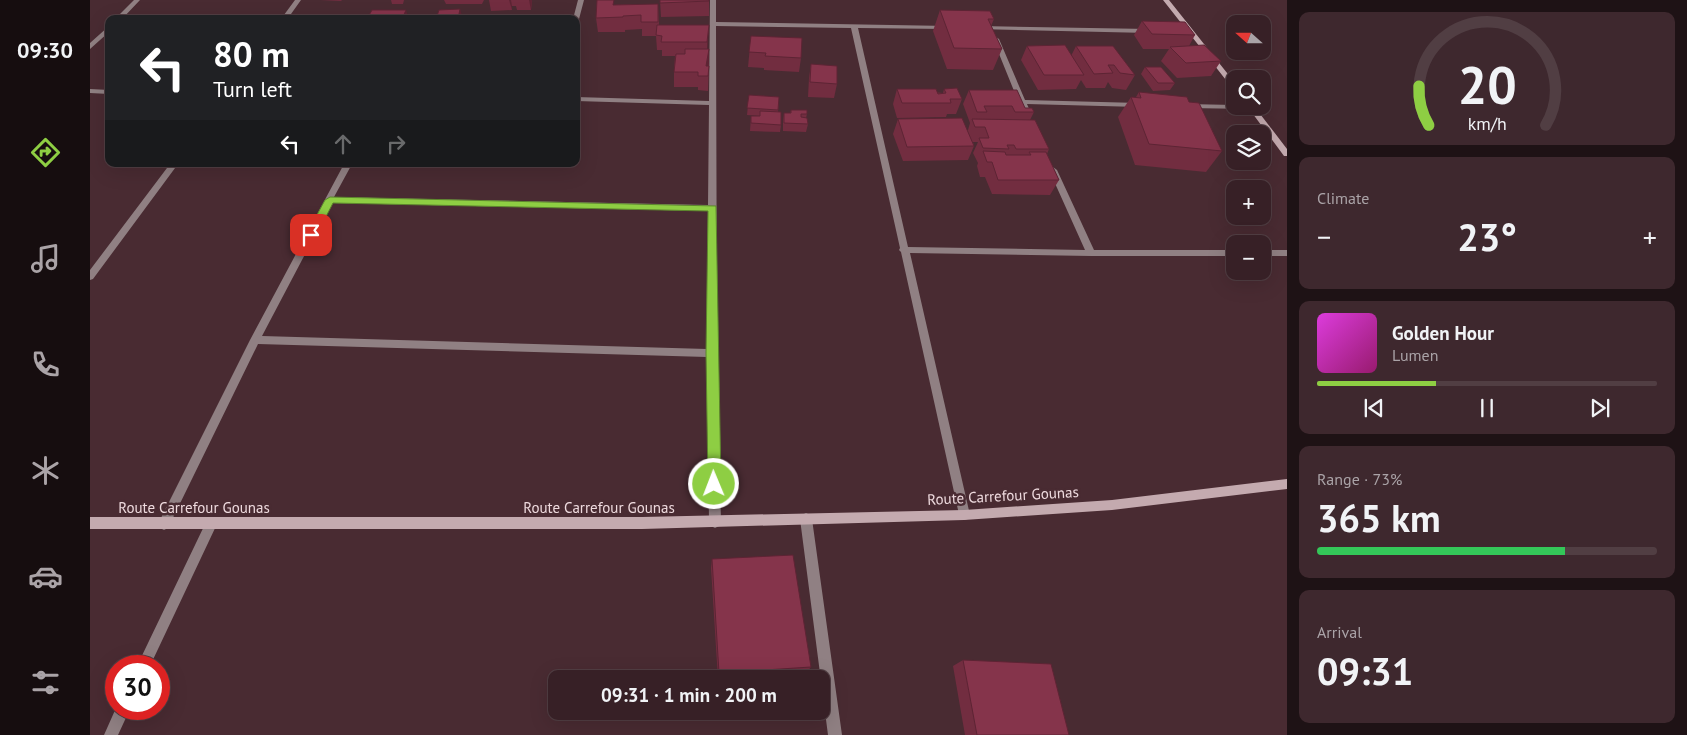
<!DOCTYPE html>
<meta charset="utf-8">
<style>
body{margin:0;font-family:"PT Sans",sans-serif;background:#3e282e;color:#f1f3f6;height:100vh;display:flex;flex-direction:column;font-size:19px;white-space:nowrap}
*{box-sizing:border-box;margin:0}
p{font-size:16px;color:#aaa3a7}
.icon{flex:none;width:28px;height:28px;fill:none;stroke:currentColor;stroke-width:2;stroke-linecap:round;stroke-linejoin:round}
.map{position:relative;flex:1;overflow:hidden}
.sheet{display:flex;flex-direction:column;gap:12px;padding:12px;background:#1e1215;width:400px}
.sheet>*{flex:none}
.guide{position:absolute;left:15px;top:15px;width:475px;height:152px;border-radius:10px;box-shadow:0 5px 20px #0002,0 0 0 1px #513e43;background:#202124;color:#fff;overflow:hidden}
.needle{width:32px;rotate:291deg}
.controls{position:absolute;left:1136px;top:15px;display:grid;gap:10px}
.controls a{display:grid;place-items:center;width:45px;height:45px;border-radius:10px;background:#372026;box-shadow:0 5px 20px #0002,0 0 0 1px #513e43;font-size:25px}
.speed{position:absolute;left:15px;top:655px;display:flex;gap:10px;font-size:25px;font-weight:700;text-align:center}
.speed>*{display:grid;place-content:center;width:65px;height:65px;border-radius:50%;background:#372026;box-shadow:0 5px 20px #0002,0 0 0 1px #513e43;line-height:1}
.speed .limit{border:8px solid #d22;background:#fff;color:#111}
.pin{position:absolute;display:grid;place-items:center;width:42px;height:42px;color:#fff;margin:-21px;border-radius:10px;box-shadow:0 2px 8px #0006}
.me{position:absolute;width:55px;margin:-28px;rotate:359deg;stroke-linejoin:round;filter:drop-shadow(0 0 4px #0008)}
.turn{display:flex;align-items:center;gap:18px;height:105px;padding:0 25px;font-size:22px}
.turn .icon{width:65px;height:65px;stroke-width:2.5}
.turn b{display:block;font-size:35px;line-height:42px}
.lanes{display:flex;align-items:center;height:48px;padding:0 25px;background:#0003;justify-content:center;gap:25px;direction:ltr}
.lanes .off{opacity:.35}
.big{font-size:38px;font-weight:600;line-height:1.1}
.sheet .card{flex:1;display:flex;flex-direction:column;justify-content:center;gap:8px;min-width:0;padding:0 18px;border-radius:10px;background:#3e282e}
.sheet .dial{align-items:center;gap:0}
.dial svg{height:130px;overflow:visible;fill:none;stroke:#513e43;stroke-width:7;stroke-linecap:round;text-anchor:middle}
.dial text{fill:#f1f3f6;stroke:none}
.song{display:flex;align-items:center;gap:15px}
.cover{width:60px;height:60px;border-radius:8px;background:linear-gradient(135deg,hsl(300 70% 55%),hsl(320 70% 35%))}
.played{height:5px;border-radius:2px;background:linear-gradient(90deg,#8ece43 35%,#513e43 35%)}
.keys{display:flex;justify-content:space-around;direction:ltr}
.heat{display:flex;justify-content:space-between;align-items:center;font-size:28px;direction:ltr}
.charge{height:8px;border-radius:4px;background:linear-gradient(90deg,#34c759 73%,#513e43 0)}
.trip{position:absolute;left:458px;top:670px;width:282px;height:50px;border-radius:10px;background:#372026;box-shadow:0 5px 20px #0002,0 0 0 1px #513e43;font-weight:600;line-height:50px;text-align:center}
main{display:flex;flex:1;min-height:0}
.dock{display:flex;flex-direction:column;width:90px;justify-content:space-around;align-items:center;background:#160d0f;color:#aaa3a7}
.dock .icon{width:35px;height:35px}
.dock .active{color:#8ece43}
.dock b{font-size:22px;color:#f1f3f6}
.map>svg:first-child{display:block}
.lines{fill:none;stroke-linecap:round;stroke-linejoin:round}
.street{fill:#908083;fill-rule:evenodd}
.secondary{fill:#c4aaaf;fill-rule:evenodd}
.wall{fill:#722d40}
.shaded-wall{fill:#5d2434}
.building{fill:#85344b;stroke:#5d2434}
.route{fill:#8ece43;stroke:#5c862c}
.labels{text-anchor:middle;stroke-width:5;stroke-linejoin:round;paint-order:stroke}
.street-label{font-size:15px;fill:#eedade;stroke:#492b32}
</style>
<main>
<nav class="dock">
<b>09:30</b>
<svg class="icon active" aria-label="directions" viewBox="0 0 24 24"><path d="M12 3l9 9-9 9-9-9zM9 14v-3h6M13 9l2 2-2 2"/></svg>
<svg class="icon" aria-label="music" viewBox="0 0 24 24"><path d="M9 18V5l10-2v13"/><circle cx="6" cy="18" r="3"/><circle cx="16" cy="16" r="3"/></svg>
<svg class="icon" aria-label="phone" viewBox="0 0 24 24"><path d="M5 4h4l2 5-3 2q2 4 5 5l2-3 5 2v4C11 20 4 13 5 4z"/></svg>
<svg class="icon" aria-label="climate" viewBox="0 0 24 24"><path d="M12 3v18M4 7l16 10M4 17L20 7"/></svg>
<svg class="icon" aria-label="car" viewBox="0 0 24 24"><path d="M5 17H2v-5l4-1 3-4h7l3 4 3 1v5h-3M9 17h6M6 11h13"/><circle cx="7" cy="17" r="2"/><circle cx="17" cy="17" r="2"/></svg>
<svg class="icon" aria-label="filters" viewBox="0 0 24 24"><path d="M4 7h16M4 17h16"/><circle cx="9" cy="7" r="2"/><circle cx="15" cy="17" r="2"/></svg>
</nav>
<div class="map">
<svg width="1197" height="735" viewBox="0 0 1197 735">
<rect width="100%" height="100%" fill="#492b32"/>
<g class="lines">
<path class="street" d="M44 0H50L32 19H25Z
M205 0H211L201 14 292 16 295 18 191 19Z
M488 0H494L489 19 486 21V19H483Z
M620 0H626V22L859 26V28L857 29 768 28 818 247 995 250 959 170 963 167 967 170 1004 250H1145V256H1001L820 253 880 515 878 519 874 520 870 519 811 252 809 250 810 248 761 28 626 26 627 353 631 522 629 526 625 528 621 526 619 522 617 357 168 344 78 528 74 530 70 528 68 524 160 340 254 164H262L244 197 618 205 619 105 486 101V97L619 101ZM242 203 618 211 617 349 172 336Z
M306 16 333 17 336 19H303Z
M19 26V32L0 49V43Z
M889 26 1059 29 1062 31 1059 33 887 29 886 28Z
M906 37 909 39 935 100 1049 103 1053 105 1049 107 937 104 940 111 933 113 903 39Z
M0 89 19 90V94L0 93Z
M1095 104 1145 105V106L1164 107 1160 109 1098 108 1094 106Z
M80 164H88L3 279 0 280V270Z
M1172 250H1197V256H1172Z
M716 513 720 515 722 519 752 735H738L710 519 712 515Z
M121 518 125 520 127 524 60 666H47L117 520Z
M26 708 40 709 28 735H14Z"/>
<path class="secondary" d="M1073 0H1079L1145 83V90L1143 89Z
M1157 106H1164L1197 149V156H1194Z
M1197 479V489L1022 510 874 520 552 529H0V517H552L874 510 1022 500Z"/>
</g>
<path class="wall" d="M230 0H252L251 1Z
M301 0H314L313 4H302Z
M354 0H394L392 4H356Z
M399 0H442L441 10H427L426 6H422V10L401 11Z
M570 0H619V16L571 17Z
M568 4 569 25H619L617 49 619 63 618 91 608 90V87H584V72L585 56H572V50H567L566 36H552V29L535 30V32H508L506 18 524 5Z
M850 10 904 19 901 26 912 49 903 70 857 69 843 31Z
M1052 21 1105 35 1099 46 1131 61 1121 76 1087 78 1071 61 1079 49H1053L1044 35Z
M661 36 711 58 709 72 674 70V68L658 67Z
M937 46 981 56 986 46 1045 75 1036 90 1022 88 1018 82 1015 88H996L991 80 986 89 948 90 931 60Z
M721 64 747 84 744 98 718 97 719 78Z
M1055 67 1085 83 1080 90 1063 91 1051 74Z
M807 89 853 93 854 89 872 99 866 114H857L856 117 807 118 803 104Z
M879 90 935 108 944 112 940 120 959 149 957 154 969 180 960 195 902 194 895 177H890L887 166 888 163 883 153 888 142H883L884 146 878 160 813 161 803 134 808 119 878 130 880 123 873 104Z
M1049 92 1099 102 1132 151 1116 172 1045 165 1028 117 1041 97H1046Z
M659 95 689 97 688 112 691 125 690 132 660 131 661 116H670L657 115Z
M701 110 717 114 716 118 718 124 716 132 693 131V120L694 113H700Z
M622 559 721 667 716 673 628 679 621 568Z
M873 660 979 735H875L863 666Z"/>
<path class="shaded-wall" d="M419 0H421L422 6V10Z
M439 0H442L441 10Z
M370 9 373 19H368Z
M316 10 319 19H312Z
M619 25 618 39 617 56V42Z
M619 49V63L617 76 616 66Z"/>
<path class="building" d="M507 0H524L523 5 568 4V22H551V15L533 16V17L506 18Z
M570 0H619V1L570 3Z
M370 9 368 19H346L349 10Z
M282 10H316L312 19H277Z
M850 10 900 11 904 19H898L912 49 864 48Z
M1052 21 1095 22 1105 35 1062 34Z
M567 25H619L617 42H571L572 36 566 35Z
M661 36 712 38 711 58 675 56 676 53 659 52Z
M975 45 994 75H954L937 46Z
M1114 45 1131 61 1096 63 1080 47Z
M986 46H1023L1045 75 1030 73 1024 65H1018L1023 73 1004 74Z
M595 49H619L616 66H619L618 76H608V72H584L586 54H595Z
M721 64 747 66V84L720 82Z
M1055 67H1071L1085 83H1068Z
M867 88 872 99H860L861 103H812L807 89H846L848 94 856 93 854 89Z
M879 90H927L935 108H942L944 112H925L922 106H894L897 112H887Z
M1049 92 1097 97 1099 102 1109 103 1132 151 1059 144 1041 97 1051 98Z
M659 95 689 97 688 110 657 108Z
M701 110H717V114H711V117L717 118 718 124 694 123V113H701Z
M670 111 691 112V125L661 123V116H670Z
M872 118 884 146 817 147 808 119Z
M882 119 945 120 959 149H926L924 145H917L919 149 893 148 889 138H899L895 127H885Z
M893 151 915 152 916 155H941L939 152H956L969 180H908L902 162H897Z
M703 555 721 667 629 673 622 559Z
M873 660 961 664 979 735H887Z"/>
<path class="route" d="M240 197 626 206 631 484 629 488 624 490 620 488 618 484 616 353 618 211 243 203 225 238H218L216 235 235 200Z"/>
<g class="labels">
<g class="street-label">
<text transform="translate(913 496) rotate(-3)" y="5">Route Carrefour Gounas</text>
<text x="104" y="513">Route Carrefour Gounas</text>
<text x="509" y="513">Route Carrefour Gounas</text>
</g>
</g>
</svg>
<div class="controls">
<a><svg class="needle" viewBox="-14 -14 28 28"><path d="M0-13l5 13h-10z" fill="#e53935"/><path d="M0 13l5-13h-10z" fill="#aaa3a7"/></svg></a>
<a><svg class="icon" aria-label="search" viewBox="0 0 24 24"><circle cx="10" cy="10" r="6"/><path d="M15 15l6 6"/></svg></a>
<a><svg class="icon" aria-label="layers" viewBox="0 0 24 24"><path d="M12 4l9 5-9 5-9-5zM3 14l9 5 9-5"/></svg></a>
<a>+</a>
<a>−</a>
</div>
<div class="speed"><div class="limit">30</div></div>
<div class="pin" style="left:221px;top:235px;background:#d93025"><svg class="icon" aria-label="arrive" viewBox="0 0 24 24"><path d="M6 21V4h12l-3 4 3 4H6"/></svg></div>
<svg class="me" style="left:624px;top:484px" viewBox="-20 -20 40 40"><circle r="17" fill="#8ece43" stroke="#fff" stroke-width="3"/><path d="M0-11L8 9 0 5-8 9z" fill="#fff"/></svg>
<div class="trip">09:31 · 1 min · 200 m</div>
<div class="guide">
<div class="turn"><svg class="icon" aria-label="left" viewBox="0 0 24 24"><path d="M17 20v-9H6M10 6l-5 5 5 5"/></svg><div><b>80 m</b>Turn left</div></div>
<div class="lanes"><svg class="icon" aria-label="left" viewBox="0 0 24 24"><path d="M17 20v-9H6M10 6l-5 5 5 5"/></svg><svg class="icon off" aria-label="ahead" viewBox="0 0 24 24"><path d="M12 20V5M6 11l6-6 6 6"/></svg><svg class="icon off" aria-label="right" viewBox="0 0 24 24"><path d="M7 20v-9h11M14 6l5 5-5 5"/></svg></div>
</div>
</div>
<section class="sheet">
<div class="card dial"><svg viewBox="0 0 100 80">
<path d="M14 69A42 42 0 1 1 86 69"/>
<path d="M14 69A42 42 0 0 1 8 45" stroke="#8ece43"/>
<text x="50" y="56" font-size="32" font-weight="700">20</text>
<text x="50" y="72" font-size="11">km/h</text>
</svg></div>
<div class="card"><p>Climate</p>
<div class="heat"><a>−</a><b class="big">23°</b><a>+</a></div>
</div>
<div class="card">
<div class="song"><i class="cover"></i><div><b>Golden Hour</b><p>Lumen</p></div></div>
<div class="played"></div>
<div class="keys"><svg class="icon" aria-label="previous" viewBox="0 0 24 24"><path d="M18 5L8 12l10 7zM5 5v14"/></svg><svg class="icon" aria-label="pause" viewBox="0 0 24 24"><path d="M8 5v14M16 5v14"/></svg><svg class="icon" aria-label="next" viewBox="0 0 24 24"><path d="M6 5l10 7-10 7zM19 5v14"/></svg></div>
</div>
<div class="card"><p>Range · 73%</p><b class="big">365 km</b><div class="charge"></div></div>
<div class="card"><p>Arrival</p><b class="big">09:31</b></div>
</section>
</main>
